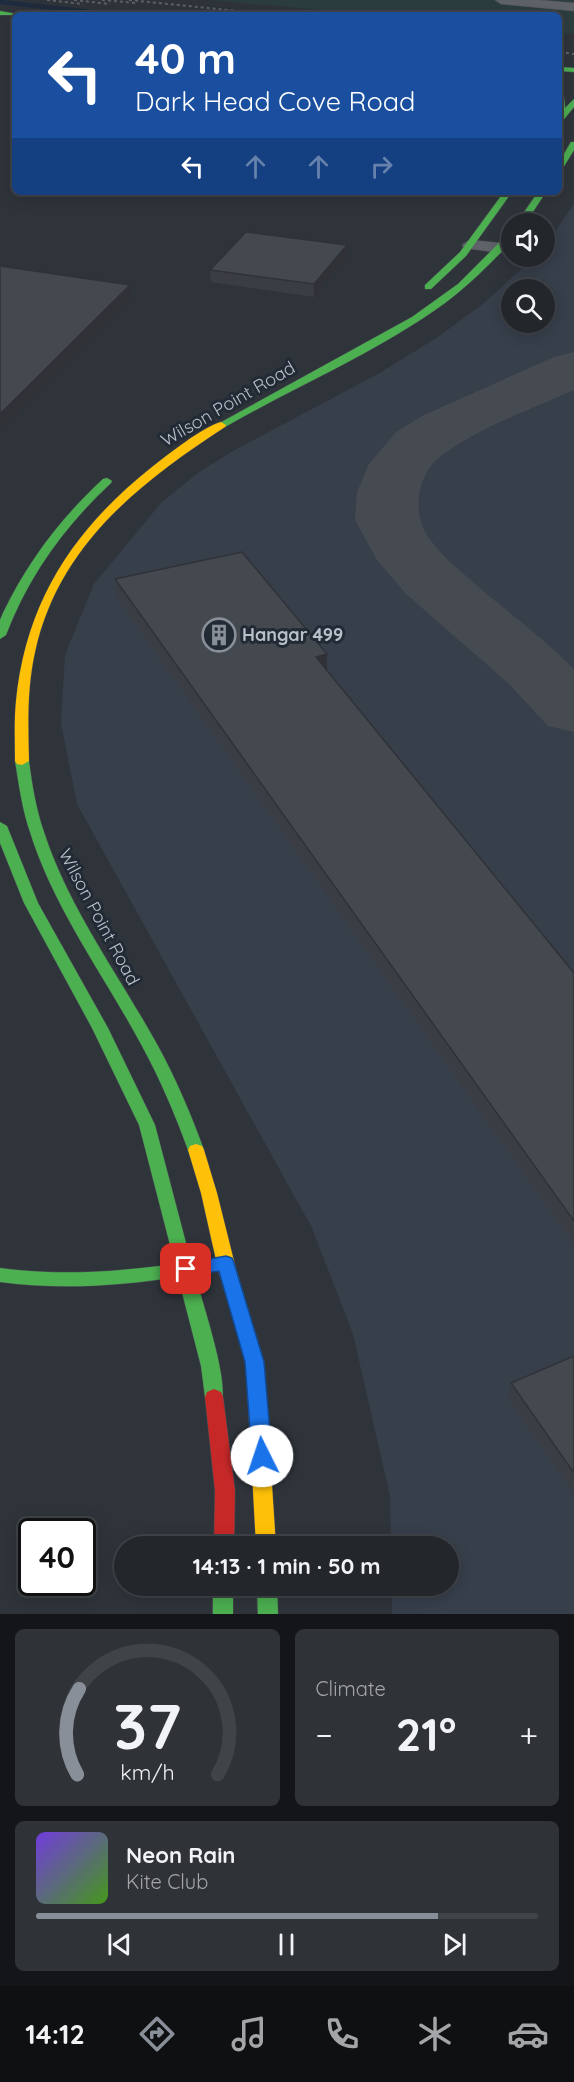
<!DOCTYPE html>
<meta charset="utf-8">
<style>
body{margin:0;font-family:Quicksand,sans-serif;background:#2f3338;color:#f1f3f6;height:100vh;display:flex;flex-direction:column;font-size:22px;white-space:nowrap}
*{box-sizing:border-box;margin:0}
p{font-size:20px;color:#a3a5a9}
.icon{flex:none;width:33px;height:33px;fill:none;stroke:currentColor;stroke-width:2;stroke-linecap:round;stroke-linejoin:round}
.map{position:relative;height:1614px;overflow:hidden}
.drawer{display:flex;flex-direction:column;gap:15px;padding:15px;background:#131518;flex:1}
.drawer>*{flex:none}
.guide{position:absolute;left:12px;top:12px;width:550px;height:183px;border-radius:9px;box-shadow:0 3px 15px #0003,0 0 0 2px #404448;background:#1a4fa0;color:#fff;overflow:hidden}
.buttons{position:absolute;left:501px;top:213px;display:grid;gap:12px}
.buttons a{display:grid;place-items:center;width:54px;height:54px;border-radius:50%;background:#23272c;box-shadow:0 3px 15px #0003,0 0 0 2px #404448;font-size:30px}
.speed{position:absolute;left:18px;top:1518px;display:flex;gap:12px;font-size:30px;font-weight:700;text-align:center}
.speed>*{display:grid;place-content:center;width:78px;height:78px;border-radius:50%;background:#23272c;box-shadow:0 3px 15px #0003,0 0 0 2px #404448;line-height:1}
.speed .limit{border:3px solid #111;border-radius:9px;background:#fff;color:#111}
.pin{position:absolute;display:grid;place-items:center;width:51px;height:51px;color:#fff;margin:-26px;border-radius:12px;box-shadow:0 3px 9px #0006}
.me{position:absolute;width:66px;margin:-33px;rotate:356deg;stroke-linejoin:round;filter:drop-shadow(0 0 4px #0008)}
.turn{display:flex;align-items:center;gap:21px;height:126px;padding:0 24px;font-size:27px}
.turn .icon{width:78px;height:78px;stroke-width:2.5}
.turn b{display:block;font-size:42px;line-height:51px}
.lanes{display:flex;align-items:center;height:57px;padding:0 24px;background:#0003;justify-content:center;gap:30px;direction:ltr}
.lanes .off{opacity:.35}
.big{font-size:45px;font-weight:800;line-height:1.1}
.drawer .widget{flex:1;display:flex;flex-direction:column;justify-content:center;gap:9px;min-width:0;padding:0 21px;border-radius:9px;background:#2f3338}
.drawer .dial{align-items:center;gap:0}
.dial svg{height:156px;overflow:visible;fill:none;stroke:#404448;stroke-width:7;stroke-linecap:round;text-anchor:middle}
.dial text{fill:#f1f3f6;stroke:none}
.song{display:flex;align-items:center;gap:18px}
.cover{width:72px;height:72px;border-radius:9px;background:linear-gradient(135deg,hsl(260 70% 55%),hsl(100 70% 35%))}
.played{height:6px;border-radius:3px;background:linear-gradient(90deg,#898f98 80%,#404448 80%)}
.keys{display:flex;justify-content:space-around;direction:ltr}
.heat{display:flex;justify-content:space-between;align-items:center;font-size:33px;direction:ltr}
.drawer .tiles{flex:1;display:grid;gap:15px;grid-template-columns:1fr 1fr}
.widget:last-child{grid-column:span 2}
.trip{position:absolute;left:114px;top:1536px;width:345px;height:60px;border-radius:30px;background:#23272c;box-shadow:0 3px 15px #0003,0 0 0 2px #404448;font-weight:800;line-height:60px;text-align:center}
.menu{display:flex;height:96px;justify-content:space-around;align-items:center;background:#0e1012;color:#a3a5a9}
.menu .icon{width:42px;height:42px}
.menu .current{color:#898f98}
.menu b{font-size:27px;color:#f1f3f6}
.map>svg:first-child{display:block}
.airport{fill:#373f4b;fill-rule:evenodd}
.green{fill:#2c3d40}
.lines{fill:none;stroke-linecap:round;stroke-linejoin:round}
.stream{stroke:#1f2b3e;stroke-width:4.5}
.taxiway{fill:#464a51;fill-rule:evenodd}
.street-casing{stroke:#4c5057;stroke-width:1}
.fast-casing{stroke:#4c5057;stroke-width:1}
.slow-casing{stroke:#4c5057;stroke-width:1}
.jam-casing{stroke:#4c5057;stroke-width:1}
.street{fill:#5f6268;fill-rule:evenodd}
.fast{fill:#4caf50;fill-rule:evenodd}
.slow{fill:#ffc107;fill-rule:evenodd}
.jam{fill:#c62828;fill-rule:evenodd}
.rail{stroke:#5d6167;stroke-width:2;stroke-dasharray:3 3;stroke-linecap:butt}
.wall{fill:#3a3e44}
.shaded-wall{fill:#303237}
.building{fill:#44484f;stroke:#303237;stroke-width:1.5}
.route{fill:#1a73e8;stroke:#114b97;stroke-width:1.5}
.labels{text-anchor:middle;stroke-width:6;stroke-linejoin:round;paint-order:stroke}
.street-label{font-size:18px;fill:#bac0ca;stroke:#222a36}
.poi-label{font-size:18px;font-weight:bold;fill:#bac0ca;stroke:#222a36;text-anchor:start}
</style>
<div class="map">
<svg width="574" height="1614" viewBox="0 0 574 1614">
<rect width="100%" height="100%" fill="#2f343b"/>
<path class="airport" d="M574 204V1614H392V1586H448V1546H391L390 1496 353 1334 312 1228 77 804 61 723 65 655 94 584 161 503 199 472 233 451 378 374 438 337 484 303 535 257 544 256 545 246ZM512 290H544V322H512Z"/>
<path class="green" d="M209 0H574V34L560 33V15H378Z"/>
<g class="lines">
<path class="stream" d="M0 2 119 15"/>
<path class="taxiway" d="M574 352V390C530 410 479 427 440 457 416 475 412 515 429 538 443 558 463 573 481 589 512 615 545 640 574 669V732L548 726 508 683 406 594 377 560 355 520 357 492 369 464 396 432 424 415 554 357Z"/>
<g class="street-casing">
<path id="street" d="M495 0H539L574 3V11L501 4Z
M470 240 501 243 509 248 501 253 464 248 462 245Z"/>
</g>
<g class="fast-casing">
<path id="fast" d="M0 11 23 15H0Z
M560 67 574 68V72L560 71Z
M560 95 564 97 565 108 574 99V107L560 124Z
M571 142H574V150L563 168H560V161Z
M504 192H512L466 256 431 289H425V285L460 252Z
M538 192H546L525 224H516Z
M509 233H512V241C491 263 469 285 445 303 376 353 298 385 225 427H217L216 425 412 317 458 284Z
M107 478 112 481 111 483C64 527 29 575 6 635L0 639V620L3 613C28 561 61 518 103 479Z
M22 757 29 761C32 785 36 809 44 832 69 909 119 975 158 1046 176 1079 191 1114 204 1150L202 1154 196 1156 190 1154 188 1150C175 1114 160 1079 142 1046 104 975 54 909 30 832 22 809 19 785 15 761Z
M0 822 7 826 38 903 108 1028 155 1125 191 1262 207 1259 213 1261 216 1266 213 1271 195 1275C201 1298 230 1384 221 1402L214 1405 207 1402 205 1397 201 1366 178 1277C118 1286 60 1290 0 1282V1268C59 1276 116 1272 175 1264L139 1125 92 1028 24 903 0 843Z
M213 1586H233V1614H213Z
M257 1586H277L278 1614H258Z"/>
</g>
<g class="slow-casing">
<path id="slow" d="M221 422 226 425 225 427C139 483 58 546 35 652 27 688 28 724 29 761L22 765 17 764 15 761C15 741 14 721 16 701 26 601 74 529 152 467 169 454 201 428 221 422Z
M196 1144 202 1146 204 1150 217 1193 236 1269 264 1362 276 1546H256L246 1362 218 1269 201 1193 188 1150 190 1146Z"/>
</g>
<g class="jam-casing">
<path id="jam" d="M214 1389 221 1392 223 1397 235 1491 234 1546H214L215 1491 205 1397 207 1392Z"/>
</g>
<use href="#street" class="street"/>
<use href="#fast" class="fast"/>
<use href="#slow" class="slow"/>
<use href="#jam" class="jam"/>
<path class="rail" d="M47 0 83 4
M74 0 110 4
M102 0 136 3
M129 0 277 15
M560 52 574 54"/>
</g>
<path class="wall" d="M347 245 346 258 314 297 211 282 210 270Z
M115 579 327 671 574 973V1245L116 597Z
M574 1356V1494L509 1400 511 1383Z"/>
<path class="shaded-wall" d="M347 245 346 258 314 297V284Z
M130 285 131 300 0 432V414Z
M327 654V673L316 657Z"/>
<path class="building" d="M246 232 347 245 314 284 210 270Z
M0 266 130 285 0 414Z
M242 552 327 654 316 657 574 973V1221L115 579Z
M574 1356V1473L511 1383Z"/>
<path class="route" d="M226 1256 232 1258 234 1263 264 1362 272 1456 269 1461 262 1464 255 1461 252 1456 245 1362 219 1271 186 1276 180 1274 177 1269 180 1265 186 1263Z"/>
<defs>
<g id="building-ring" transform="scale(1.725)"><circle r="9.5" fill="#222a36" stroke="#898f98" stroke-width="1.5"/><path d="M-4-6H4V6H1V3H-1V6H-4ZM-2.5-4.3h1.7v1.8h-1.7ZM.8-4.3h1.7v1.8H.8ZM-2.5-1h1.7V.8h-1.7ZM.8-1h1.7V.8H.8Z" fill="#898f98"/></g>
</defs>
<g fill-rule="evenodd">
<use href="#building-ring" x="219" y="635"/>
</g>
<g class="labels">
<g class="street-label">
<text transform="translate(228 404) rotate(-30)" y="6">Wilson Point Road</text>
<text transform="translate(99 917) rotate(62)" y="6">Wilson Point Road</text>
</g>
<g class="poi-label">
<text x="242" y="641">Hangar 499</text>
</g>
</g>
</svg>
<div class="buttons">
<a><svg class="icon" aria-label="sound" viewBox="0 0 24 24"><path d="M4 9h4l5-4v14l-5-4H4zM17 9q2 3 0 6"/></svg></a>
<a><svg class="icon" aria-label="search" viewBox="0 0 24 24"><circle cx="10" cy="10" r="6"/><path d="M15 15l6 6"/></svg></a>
</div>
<div class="speed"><div class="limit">40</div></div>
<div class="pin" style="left:186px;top:1269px;background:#d93025"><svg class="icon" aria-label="arrive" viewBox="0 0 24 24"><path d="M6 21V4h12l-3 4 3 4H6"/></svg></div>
<svg class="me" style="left:262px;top:1456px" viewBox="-20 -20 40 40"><circle r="19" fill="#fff"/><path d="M0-13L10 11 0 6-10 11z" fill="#1a73e8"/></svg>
<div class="trip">14:13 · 1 min · 50 m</div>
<div class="guide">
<div class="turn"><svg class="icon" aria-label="left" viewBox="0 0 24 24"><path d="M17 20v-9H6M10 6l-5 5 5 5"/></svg><div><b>40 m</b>Dark Head Cove Road</div></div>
<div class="lanes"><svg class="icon" aria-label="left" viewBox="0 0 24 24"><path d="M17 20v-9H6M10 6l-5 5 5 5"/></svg><svg class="icon off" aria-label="ahead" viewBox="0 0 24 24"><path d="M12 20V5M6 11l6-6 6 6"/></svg><svg class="icon off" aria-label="ahead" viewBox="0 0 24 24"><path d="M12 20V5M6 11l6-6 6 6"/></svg><svg class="icon off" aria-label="right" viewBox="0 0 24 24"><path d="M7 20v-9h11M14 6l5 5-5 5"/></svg></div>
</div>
</div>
<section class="drawer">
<div class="tiles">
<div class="widget dial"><svg viewBox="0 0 100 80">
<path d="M14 69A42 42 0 1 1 86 69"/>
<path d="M14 69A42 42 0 0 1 15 25" stroke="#898f98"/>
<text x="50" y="56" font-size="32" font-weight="700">37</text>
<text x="50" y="72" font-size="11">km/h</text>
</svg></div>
<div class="widget"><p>Climate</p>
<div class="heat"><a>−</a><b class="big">21°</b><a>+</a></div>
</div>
<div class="widget">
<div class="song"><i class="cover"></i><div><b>Neon Rain</b><p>Kite Club</p></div></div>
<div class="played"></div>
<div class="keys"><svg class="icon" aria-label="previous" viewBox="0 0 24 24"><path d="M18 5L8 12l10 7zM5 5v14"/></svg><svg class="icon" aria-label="pause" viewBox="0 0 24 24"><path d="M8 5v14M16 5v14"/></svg><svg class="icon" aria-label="next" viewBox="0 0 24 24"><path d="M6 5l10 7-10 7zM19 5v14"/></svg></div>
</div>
</div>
</section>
<nav class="menu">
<b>14:12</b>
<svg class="icon current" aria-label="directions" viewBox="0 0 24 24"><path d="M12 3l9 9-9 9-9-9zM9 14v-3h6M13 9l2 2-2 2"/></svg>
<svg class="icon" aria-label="music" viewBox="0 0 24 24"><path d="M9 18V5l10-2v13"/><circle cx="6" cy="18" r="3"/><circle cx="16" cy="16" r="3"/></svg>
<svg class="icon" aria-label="phone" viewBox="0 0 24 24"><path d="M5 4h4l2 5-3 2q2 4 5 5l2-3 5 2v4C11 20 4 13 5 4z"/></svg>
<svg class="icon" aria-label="climate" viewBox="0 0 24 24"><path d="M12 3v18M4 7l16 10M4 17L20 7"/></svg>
<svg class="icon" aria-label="car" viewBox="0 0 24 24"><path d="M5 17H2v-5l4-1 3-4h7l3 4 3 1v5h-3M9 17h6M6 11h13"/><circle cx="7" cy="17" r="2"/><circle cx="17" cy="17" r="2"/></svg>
</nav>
